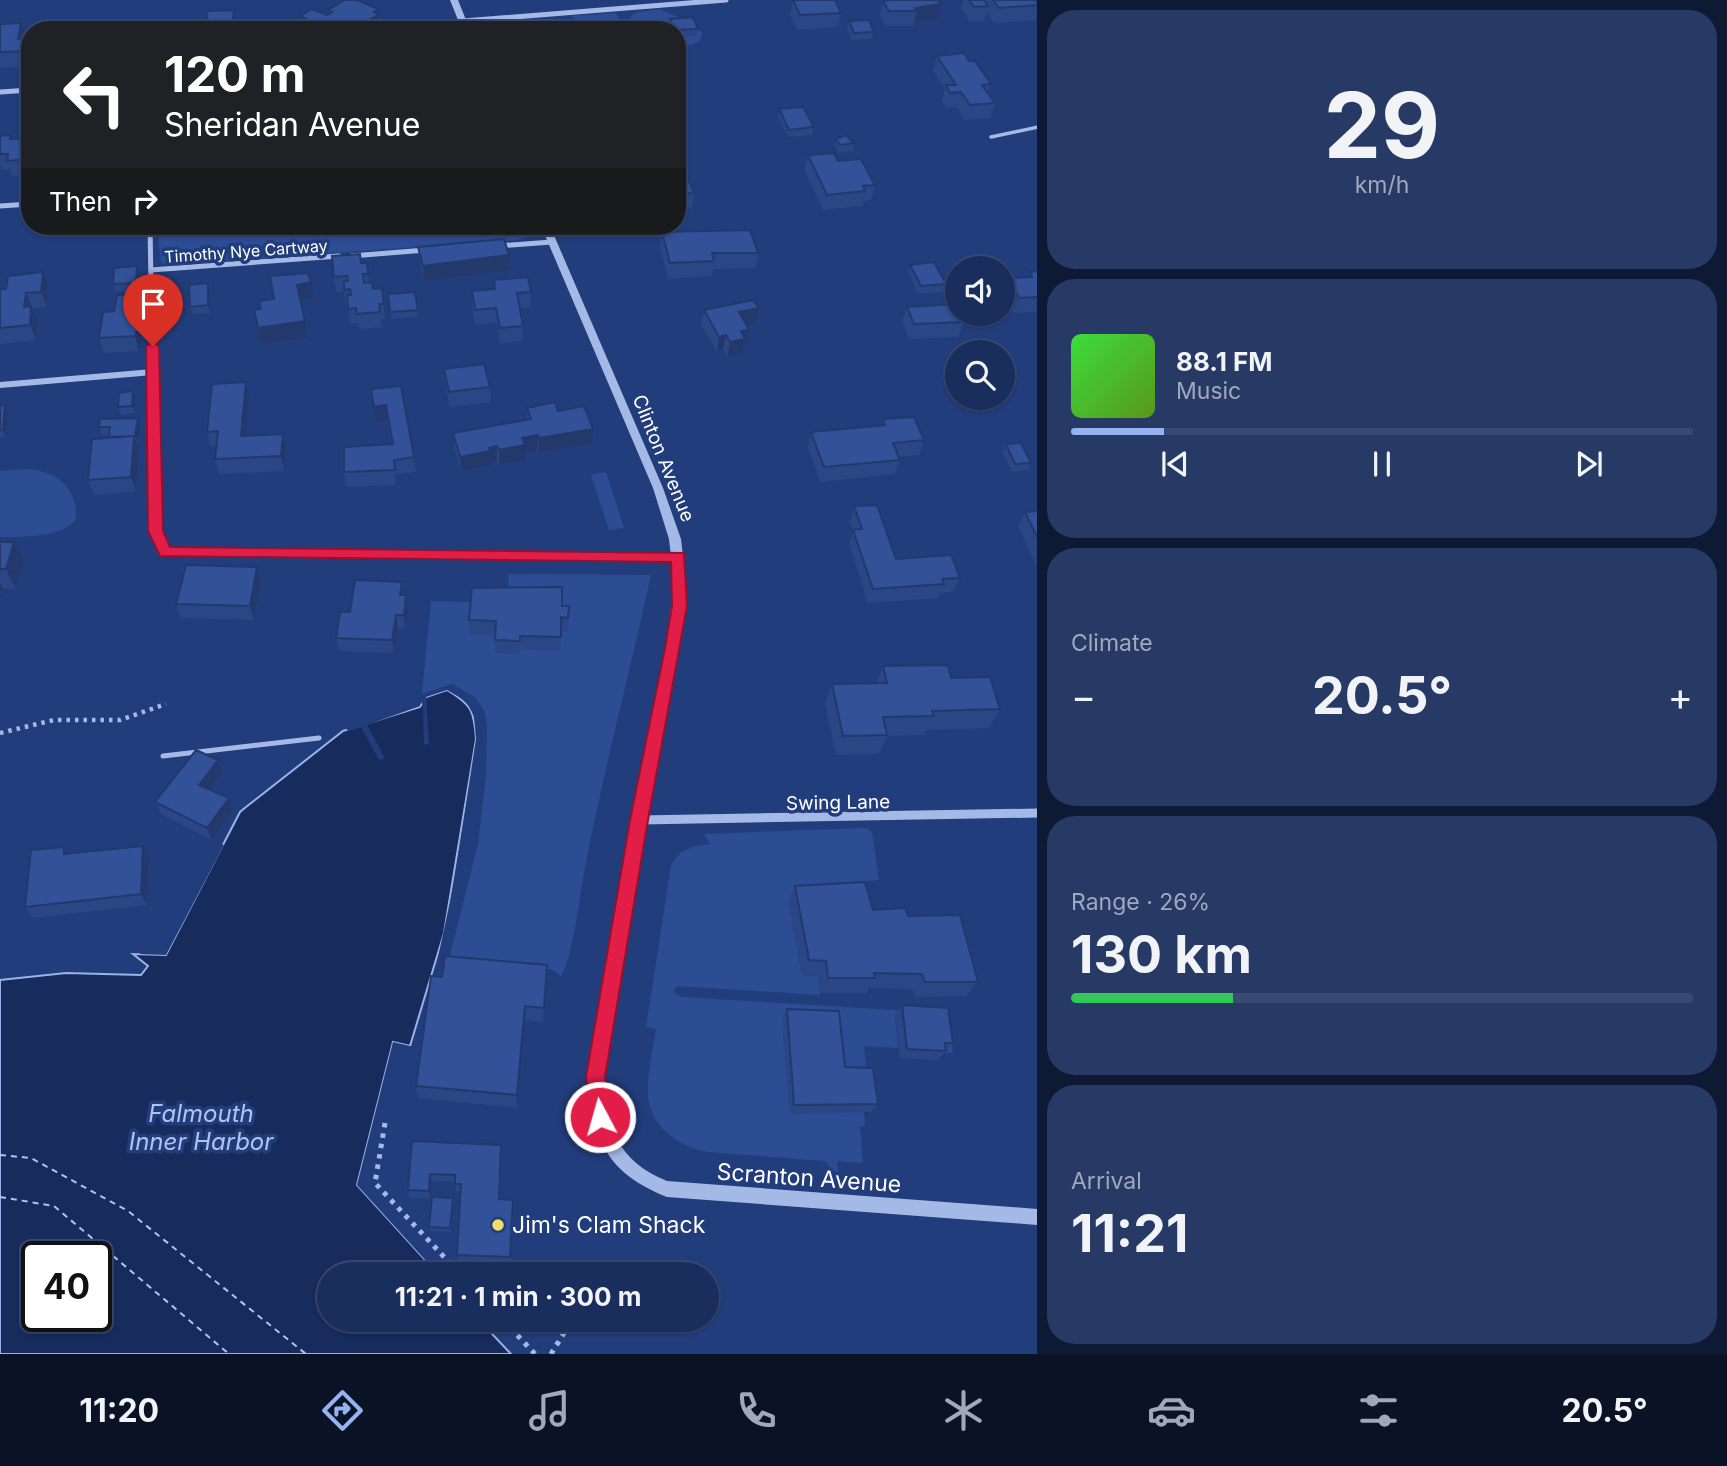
<!DOCTYPE html>
<meta charset="utf-8">
<style>
body{margin:0;font-family:Inter,sans-serif;background:#273a66;color:#f1f3f6;height:100vh;display:flex;flex-direction:column;font-size:26px;white-space:nowrap}
*{box-sizing:border-box;margin:0}
p{font-size:23px;color:#9fa8bc}
.icon{flex:none;width:38px;height:38px;fill:none;stroke:currentColor;stroke-width:2;stroke-linecap:round;stroke-linejoin:round}
.map{position:relative;flex:1;overflow:hidden}
.details{display:flex;flex-direction:column;gap:10px;padding:10px;background:#0e1933;width:690px}
.details>*{flex:none}
.hud{position:absolute;left:21px;top:21px;width:665px;height:214px;border-radius:28px;box-shadow:0 2px 5px #0004,0 0 0 2px #384a72;background:#202124;color:#fff;overflow:hidden}
.controls{position:absolute;left:945px;top:256px;display:grid;gap:14px}
.controls a{display:grid;place-items:center;width:70px;height:70px;border-radius:50%;background:#1a2e5d;box-shadow:0 2px 5px #0004,0 0 0 2px #384a72;font-size:35px}
.speed{position:absolute;left:21px;top:1241px;display:flex;gap:14px;font-size:35px;font-weight:700;text-align:center}
.speed>*{display:grid;place-content:center;width:91px;height:91px;border-radius:50%;background:#1a2e5d;box-shadow:0 2px 5px #0004,0 0 0 2px #384a72;line-height:1}
.speed .limit{border:4px solid #111;border-radius:10px;background:#fff;color:#111}
.pin{position:absolute;display:grid;place-items:center;width:60px;height:60px;color:#fff;margin:-72px -30px;border-radius:50% 50% 50% 0;rotate:-45deg;box-shadow:0 0 7px #0007}
.pin .icon{rotate:45deg}
.me{position:absolute;width:77px;margin:-38px;rotate:354deg;stroke-linejoin:round;filter:drop-shadow(0 0 5px #0008)}
.turn{display:flex;align-items:center;gap:24px;height:147px;padding:0 28px;font-size:32px}
.turn .icon{width:91px;height:91px;stroke-width:2.5}
.turn b{display:block;font-size:49px;line-height:60px}
.then{display:flex;align-items:center;height:66px;padding:0 28px;background:#0003;gap:14px;font-size:26px}
.big{font-size:52px;font-weight:700;line-height:1.1}
.details .widget{flex:1;display:flex;flex-direction:column;justify-content:center;gap:10px;min-width:0;padding:0 24px;border-radius:28px;background:#273a66}
.details .dial{align-items:center;gap:0}
.dial b{font-size:91px;line-height:1}
.song{display:flex;align-items:center;gap:21px}
.cover{width:84px;height:84px;border-radius:10px;background:linear-gradient(135deg,hsl(120 70% 55%),hsl(90 70% 35%))}
.played{height:7px;border-radius:4px;background:linear-gradient(90deg,#95b2f1 15%,#384a72 15%)}
.keys{display:flex;justify-content:space-around;direction:ltr}
.heat{display:flex;justify-content:space-between;align-items:center;font-size:38px;direction:ltr}
.charge{height:10px;border-radius:5px;background:linear-gradient(90deg,#34c759 26%,#384a72 0)}
.trip{position:absolute;left:317px;top:1262px;width:402px;height:70px;border-radius:35px;background:#1a2e5d;box-shadow:0 2px 5px #0004,0 0 0 2px #384a72;font-weight:700;line-height:70px;text-align:center}
.dock{display:flex;height:112px;justify-content:space-around;align-items:center;background:#0a1225;color:#9fa8bc}
.dock .icon{width:49px;height:49px}
.dock .active{color:#95b2f1}
.dock b{font-size:32px;color:#f1f3f6}
main{display:flex;flex:1;min-height:0}
.map>svg:first-child{display:block}
.green{fill:#2c4c94}
.water{fill:#172b5c;stroke:#99b2e7;stroke-width:2;fill-rule:evenodd}
.pier{fill:#223d7c}
.lines{fill:none;stroke-linecap:round;stroke-linejoin:round}
.ferry{stroke:#b0c4ed;stroke-width:2;stroke-dasharray:6 5;stroke-linecap:butt}
.path-far1{stroke:#a5b9e6;stroke-width:4.5;stroke-dasharray:3.5 5;stroke-linecap:butt}
.path{stroke:#a5b9e6;stroke-width:5;stroke-dasharray:4.5 6;stroke-linecap:butt}
.service-far1{stroke:#a5b9e6;stroke-width:3.5}
.service{stroke:#a5b9e6;stroke-width:5}
.minor-far2{stroke:#a5b9e6;stroke-width:5}
.minor-far1{stroke:#a5b9e6;stroke-width:6}
.minor{stroke:#a5b9e6;stroke-width:9}
.tertiary{fill:#a5b9e6;fill-rule:evenodd}
.wall{fill:#2b4684}
.shaded-wall{fill:#23396b}
.building{fill:#325199;stroke:#23396b;stroke-width:2}
.route{fill:#e11d48;stroke:#92132f;stroke-width:2}
.poi-dot{fill:#f1dd67;stroke:#223d7c;stroke-width:2.5}
.labels{text-anchor:middle;stroke-width:7;stroke-linejoin:round;paint-order:stroke}
.far-street-label{font-size:16px;fill:#fff;stroke:#223d7c}
.street-label{font-size:19px;fill:#fff;stroke:#223d7c}
.near-street-label{font-size:23px;fill:#fff;stroke:#223d7c}
.near-poi-label{font-size:23px;fill:#fff;stroke:#223d7c;text-anchor:start}
.near-water-label{font-size:24px;font-style:italic;fill:#b0c4ed;stroke:#223d7c}
</style>
<main>
<div class="map">
<svg width="1038" height="1354" viewBox="0 0 1038 1354">
<rect width="100%" height="100%" fill="#223d7c"/>
<path class="green" d="M659 9 693 23 702 33 700 41 677 50V30H620L634 13Z
M616 13 619 19C605 31 583 31 572 16Z
M157 226H522L526 237 518 240 167 265 161 262Z
M29 469C58 472 77 488 76 519 63 538 21 537 0 537V471Z
M606 472 624 528 609 530 591 475Z
M508 574 651 575C630 671 605 766 586 862 581 886 573 960 561 976L551 969 449 959 478 844 486 775 487 726 485 712 476 698 452 684 422 694 431 601 472 602 509 596Z
M866 828 872 832 879 880 838 883 802 975 818 976 820 995 677 986 673 992 682 997 944 1013 947 1016 953 1053H945L895 1015 898 1048 864 1046 867 1077 839 1076 783 1019 864 1112 865 1126 860 1127 863 1163 837 1161 838 1172 828 1171 829 1164 825 1161 707 1152C680 1147 649 1126 648 1095 647 1074 653 1050 656 1029L646 1027 671 866C678 850 692 846 710 844L704 834Z"/>
<path class="water" d="M447 690C472 705 474 711 476 739L444 933 410 1046 393 1042 357 1185 438 1274H329V1320H479L511 1354H0V980L66 973 141 975 148 966 133 954 166 955 240 812 246 807 343 731 420 707 426 697ZM37 1256H96V1316H37Z"/>
<path class="pier" d="M446 686 469 699 478 714 480 740 457 884 441 963 437 962 454 883 476 739 474 716 466 701 447 690 426 697 429 744 424 745 423 706 420 699 425 694Z
M418 702 420 706 367 725 385 758 379 760 361 727 348 731 346 728Z
M221 844 224 845 166 955 140 954 141 951H164Z
M393 1042 414 1047 410 1050 395 1046 361 1184 441 1274H438L357 1185Z"/>
<g class="lines">
<path class="ferry" d="M0 1155 31 1158 128 1211 306 1354
M0 1197 54 1206 229 1354"/>
<path class="path-far1" d="M0 733 54 720H120L166 704"/>
<path class="path" d="M385 1123 375 1183 460 1274
M503 1320 535 1354
M551 1354 572 1320"/>
<path class="service-far1" d="M991 137 1038 127"/>
<path class="service" d="M163 756 319 738"/>
<path class="minor-far2" d="M463 21 726 0
M0 92 30 90
M0 206 30 204
M150 226 152 340
M498 246 552 242
M351 256 426 250
M151 270 339 256"/>
<path class="minor-far1" d="M152 339 155 531 165 552 678 557
M0 385 153 372"/>
<path class="minor" d="M640 820 1038 813"/>
<path class="tertiary" d="M450 0H458L470 30H462Z
M541 226H550L663 488 681 539 686 583 675 670 646 820 603 1077C607 1127 617 1161 667 1181L1038 1209V1225L667 1197C606 1172 593 1141 589 1077L632 820 663 670 674 583 669 539 653 488Z"/>
</g>
<path class="wall" d="M793 0 841 13 838 27 797 30 790 15Z
M963 0H1036L1038 2V11L1035 20 994 23 988 14H986L984 21 970 22 961 8Z
M883 1 941 4 937 19 914 22 913 26H886L880 15Z
M378 9 380 29 290 30 301 24 300 16 327 15 328 14V10Z
M670 19 698 29 697 36 677 38V30H670L669 27Z
M849 21 874 32 872 39 852 40 847 28Z
M0 24 26 38 30 51V66L0 68Z
M937 56 969 61 991 84 988 93 995 103 990 118 965 120 956 107 946 108 942 101 945 89 933 71Z
M779 109 814 127 812 135 788 137 778 117Z
M0 136 13 139 30 138V175L12 176 10 169 2 170 0 164Z
M836 139 854 143 853 151 838 152 835 146Z
M808 155 838 161 875 185 871 200 863 201 862 206 823 210 804 170Z
M677 172 694 193 692 208 677 209Z
M662 232 758 253 756 268 713 269 712 276 668 279 660 247Z
M418 247 509 255V270L424 281 420 262Z
M361 263H367L369 282 373 289 382 288 385 319H381L382 327 359 329 358 323 350 324 348 305H346L344 292H336L334 277Z
M910 265 946 284 943 292 918 294 908 272Z
M137 266 140 274 138 291 115 292 113 284Z
M1038 271V312L1013 313 1003 293 1009 278 1028 277 1030 272Z
M494 280 531 292V307L520 308 523 326V341L500 343 497 323 475 325 472 306V291L494 289Z
M49 287 47 307 32 308 37 321 36 340 0 344V289Z
M210 291V313L192 314 190 307Z
M415 292 418 317 391 319 388 294Z
M907 307 964 322 958 337 909 339 902 322Z
M759 308 756 323 747 325 749 330 746 345H744L743 354 727 357 723 350 717 352 701 325 704 310Z
M143 309 142 313 146 327 139 351 104 353 99 338Z
M444 369 490 387 491 402 450 407 445 384Z
M246 382 249 397 246 436 283 434 286 449 284 471 219 474 215 459 217 446H211L207 432Z
M401 386 414 457 416 472 395 474 396 485 346 487 344 472 392 445 387 420 376 422 371 389Z
M135 398V413L121 415 118 407Z
M0 405H5L8 412 6 437 0 438Z
M527 408 558 411 592 443 538 453 537 450 525 453V460L499 465 497 461 490 462V466L461 471 454 447 453 433 527 420Z
M883 419 924 440 919 455 899 457 900 460 895 474 820 482 808 447 811 432 881 426Z
M141 425 138 443H137L139 450 136 491 94 495 88 480 109 438V435H102L99 427Z
M1006 444 1031 463 1028 470 1012 472 1002 452Z
M854 506 896 559 960 578 953 592 940 593 938 598 868 603 849 544 853 531 850 521Z
M1038 511V564H1035L1018 526 1025 512Z
M0 542 24 562 16 589H3L2 593H0Z
M261 581 254 620 181 618 176 604Z
M403 595H406L408 609 405 629 398 628 394 653 339 651 336 638 350 612Z
M562 606H569L567 632 561 631 560 651 520 649V654L495 653V635L470 634 469 620Z
M883 666 951 678 1000 709 989 728 927 730 924 735 887 736 879 754 836 755 825 703 832 684 876 683Z
M218 760 222 773 210 789 229 798 233 810 212 840 161 814 155 802Z
M143 846 149 857 147 905 33 918 25 907 69 854Z
M795 886 873 910 908 916 978 982 966 996 915 997 912 989 869 988 866 993H820L818 976 802 975 788 902Z
M547 965 543 1022 525 1020 517 1108 418 1098 416 1086 442 977Z
M902 1005 953 1043 938 1060 900 1058 895 1015Z
M787 1009 845 1067 878 1104 871 1112 789 1114 782 1019Z
M412 1141 502 1152 500 1199 513 1200 511 1263 458 1261 457 1255 460 1191H456L455 1182 432 1181 430 1198H410L408 1190Z
M453 1198 451 1232 430 1231 429 1227Z"/>
<path class="shaded-wall" d="M941 4 937 19 914 22 917 11 915 8Z
M378 9 380 29 348 30 374 12Z
M234 10 236 25V30H232Z
M21 23 26 38 18 39Z
M677 87H680L677 109Z
M683 149 681 164 677 165V150Z
M509 255V270L424 281 423 266Z
M137 266 140 274 138 291 136 283Z
M43 272 49 287 47 307 41 292Z
M311 282 313 298 300 300 297 285Z
M208 283 210 291V313L208 305Z
M26 293 37 321 36 340 24 307Z
M138 294 146 327 139 351 135 336 136 313Z
M759 308 756 323 736 328 739 312Z
M305 321 307 337 261 343 258 328Z
M749 330 746 345H744L743 354 727 357 730 342 741 331Z
M726 335 723 350 717 352 719 337Z
M246 382 249 397 245 451 241 436Z
M133 391 135 398V413L132 406Z
M5 405 8 412 6 437 3 430Z
M386 405 387 420 376 422 374 407Z
M138 418 141 425 138 443 135 436Z
M593 429 592 443 538 453 539 438Z
M283 434 286 449 284 471 281 456Z
M538 435 537 450 525 453V460L499 465V450L522 438Z
M134 436 139 450 136 491 131 477Z
M497 446V461L490 462V466L461 471 460 457Z
M14 542 24 562 16 589 6 569Z
M257 567 261 581 254 620 250 606Z
M0 583 3 589 2 593 0 590Z
M406 595 408 609 405 629 404 615Z
M396 615 398 628 394 653 392 640Z
M218 760 222 773 204 797 199 785Z
M229 798 233 810 212 840 207 828Z
M143 846 149 857 147 905 141 894Z
M525 1006V1020L517 1108V1095Z
M430 1174 432 1181 430 1198 429 1191Z"/>
<path class="building" d="M345 0H357L378 9 374 12 379 15 348 30H333L326 26 320 30H290L308 20 300 16 312 9 327 15 332 12 328 10Z
M793 0H835L841 13 800 15Z
M891 0H938L941 4 915 8 917 11H889L883 1Z
M969 0H984L988 6 974 7Z
M993 0H1036L1038 5 999 8Z
M234 10 232 30H153L154 22 208 20 206 11Z
M693 17 698 29 674 30 670 19Z
M869 20 874 32 854 33 849 21Z
M21 23 18 39 30 38V51L0 52V24Z
M595 28 608 29V30H577Z
M964 53 969 61H975L991 84 982 85 995 103 970 105 961 92 950 93 946 85H956L937 56Z
M803 107 814 127 789 130 779 109Z
M11 135 10 139 30 138V159L7 161 8 154H0V136Z
M846 135 854 143 840 145 836 139Z
M677 139 683 149 677 150Z
M834 153 838 161 861 159 875 185 863 186 865 191 827 195 808 155Z
M685 171 694 193 677 194V172Z
M750 230 758 253H712L714 261 670 263 662 232Z
M504 239 509 255 423 266 418 247Z
M360 254 361 263H367L368 274H363L364 283 372 282 373 289 382 288 384 304H379L380 312 357 314 356 308 348 309 347 295H351L350 289 344 290V281H348L347 276 334 277 332 256Z
M934 262 946 284 921 286 910 265Z
M137 266 136 283 113 284 114 268Z
M1038 271V297L1019 298 1009 278 1032 277 1030 272Z
M43 272 41 292 26 293 24 307 31 306 30 325 0 328V289H6L8 276Z
M308 273 311 282 297 285 305 321 258 328 254 310 261 309 259 301 274 299 270 276Z
M528 277 531 292 517 293 523 326 500 328 496 308 475 310 472 291 495 289 494 280Z
M208 283V305L190 307 189 285Z
M415 292 418 310 390 312 388 294Z
M138 294 136 313 142 312 135 336 99 338 103 312 114 311 117 295Z
M753 300 759 308 739 312 749 330 741 331 745 339 730 342 726 335 719 337 704 310Z
M956 304 957 313H960L964 322 914 324 907 307Z
M484 364 490 387 449 392 444 369Z
M246 382 241 436 283 434 281 456 215 459 218 431 207 432 212 384Z
M401 386 414 457 394 460 395 470 344 472V447L393 444 386 405 374 407 371 389Z
M133 391 132 406 118 407 119 393Z
M555 402 558 411 584 406 593 429 539 438 538 435 522 438 525 445 499 450 497 446 489 448 490 451 460 457 453 433 531 419 527 408Z
M0 405H5L3 430H0Z
M914 417 924 440 893 443 900 460 824 467 811 432 885 425 883 419Z
M138 418 135 436 109 437 110 427H99L100 419Z
M134 436 131 477 88 480 92 439Z
M1021 443 1031 463 1015 464 1006 444Z
M877 505 896 559 951 555 960 578 942 579 944 584 873 589 853 530 862 529 854 506Z
M1038 511V539L1025 512Z
M0 542H14L6 569H0Z
M186 565 257 567 250 606 176 604Z
M355 580 402 582 400 595H406L404 615H396L392 640 336 638 340 612H350Z
M562 587V606H569L568 618 561 617V637L520 636V641L495 640 496 621 469 620 472 588Z
M948 665 951 678 990 677 1000 709 932 711 934 716 883 717 887 735 843 736 832 684 887 683 883 666Z
M196 750 218 760 199 785 229 798 207 828 155 802Z
M143 846 141 894 25 907 31 850 64 847V854Z
M865 882 873 910 905 908 908 916 960 915 978 982H925L922 974 874 973 875 978H828L826 961 809 960 795 886Z
M445 956 547 965 544 1008 525 1006 517 1095 416 1086 431 976 442 977Z
M902 1005 948 1008 953 1043H945L946 1051 907 1049Z
M787 1009 839 1011 845 1067 873 1068 878 1104 794 1105Z
M412 1141 501 1145 499 1199 513 1200 510 1257 457 1255 461 1184H455V1175L430 1174 429 1191 408 1190Z
M432 1197 453 1198 450 1228 429 1227Z"/>
<path class="route" d="M153 342 159 346 163 531 170 547 684 553 687 606 648 820 605 1077 610 1117 607 1124 600 1127 593 1124 586 1077 630 820 665 648 672 606 671 562 160 556 148 531 146 346Z"/>
<circle class="poi-dot" cx="498" cy="1225" r="7"/>
<g class="labels">
<g class="far-street-label">
<text transform="translate(246 251) rotate(-4)" y="6">Timothy Nye Cartway</text>
</g>
<g class="street-label">
<text transform="translate(664 458) rotate(68)" y="7">Clinton Avenue</text>
<text transform="translate(838 802) rotate(-1)" y="7">Swing Lane</text>
</g>
<g class="near-street-label">
<text transform="translate(809 1178) rotate(4)" y="8">Scranton Avenue</text>
</g>
<g class="near-poi-label">
<text x="512" y="1233">Jim's Clam Shack</text>
</g>
<g class="near-water-label">
<text x="201" y="1122">Falmouth<tspan x="201" dy="28">Inner Harbor</tspan></text>
</g>
</g>
</svg>
<div class="controls">
<a><svg class="icon" aria-label="sound" viewBox="0 0 24 24"><path d="M4 9h4l5-4v14l-5-4H4zM17 9q2 3 0 6"/></svg></a>
<a><svg class="icon" aria-label="search" viewBox="0 0 24 24"><circle cx="10" cy="10" r="6"/><path d="M15 15l6 6"/></svg></a>
</div>
<div class="speed"><div class="limit">40</div></div>
<div class="pin" style="left:153px;top:346px;background:#d93025"><svg class="icon" aria-label="arrive" viewBox="0 0 24 24"><path d="M6 21V4h12l-3 4 3 4H6"/></svg></div>
<svg class="me" style="left:600px;top:1117px" viewBox="-20 -20 40 40"><circle r="17" fill="#e11d48" stroke="#fff" stroke-width="3"/><path d="M0-11L8 9 0 5-8 9z" fill="#fff"/></svg>
<div class="trip">11:21 · 1 min · 300 m</div>
<div class="hud">
<div class="turn"><svg class="icon" aria-label="left" viewBox="0 0 24 24"><path d="M17 20v-9H6M10 6l-5 5 5 5"/></svg><div><b>120 m</b>Sheridan Avenue</div></div>
<div class="then">Then<svg class="icon" aria-label="right" viewBox="0 0 24 24"><path d="M7 20v-9h11M14 6l5 5-5 5"/></svg></div>
</div>
</div>
<section class="details">
<div class="widget dial"><b>29</b><p>km/h</p></div>
<div class="widget">
<div class="song"><i class="cover"></i><div><b>88.1 FM</b><p>Music</p></div></div>
<div class="played"></div>
<div class="keys"><svg class="icon" aria-label="previous" viewBox="0 0 24 24"><path d="M18 5L8 12l10 7zM5 5v14"/></svg><svg class="icon" aria-label="pause" viewBox="0 0 24 24"><path d="M8 5v14M16 5v14"/></svg><svg class="icon" aria-label="next" viewBox="0 0 24 24"><path d="M6 5l10 7-10 7zM19 5v14"/></svg></div>
</div>
<div class="widget"><p>Climate</p>
<div class="heat"><a>−</a><b class="big">20.5°</b><a>+</a></div>
</div>
<div class="widget"><p>Range · 26%</p><b class="big">130 km</b><div class="charge"></div></div>
<div class="widget"><p>Arrival</p><b class="big">11:21</b></div>
</section>
</main>
<nav class="dock">
<b>11:20</b>
<svg class="icon active" aria-label="directions" viewBox="0 0 24 24"><path d="M12 3l9 9-9 9-9-9zM9 14v-3h6M13 9l2 2-2 2"/></svg>
<svg class="icon" aria-label="music" viewBox="0 0 24 24"><path d="M9 18V5l10-2v13"/><circle cx="6" cy="18" r="3"/><circle cx="16" cy="16" r="3"/></svg>
<svg class="icon" aria-label="phone" viewBox="0 0 24 24"><path d="M5 4h4l2 5-3 2q2 4 5 5l2-3 5 2v4C11 20 4 13 5 4z"/></svg>
<svg class="icon" aria-label="climate" viewBox="0 0 24 24"><path d="M12 3v18M4 7l16 10M4 17L20 7"/></svg>
<svg class="icon" aria-label="car" viewBox="0 0 24 24"><path d="M5 17H2v-5l4-1 3-4h7l3 4 3 1v5h-3M9 17h6M6 11h13"/><circle cx="7" cy="17" r="2"/><circle cx="17" cy="17" r="2"/></svg>
<svg class="icon" aria-label="filters" viewBox="0 0 24 24"><path d="M4 7h16M4 17h16"/><circle cx="9" cy="7" r="2"/><circle cx="15" cy="17" r="2"/></svg>
<b>20.5°</b>
</nav>
